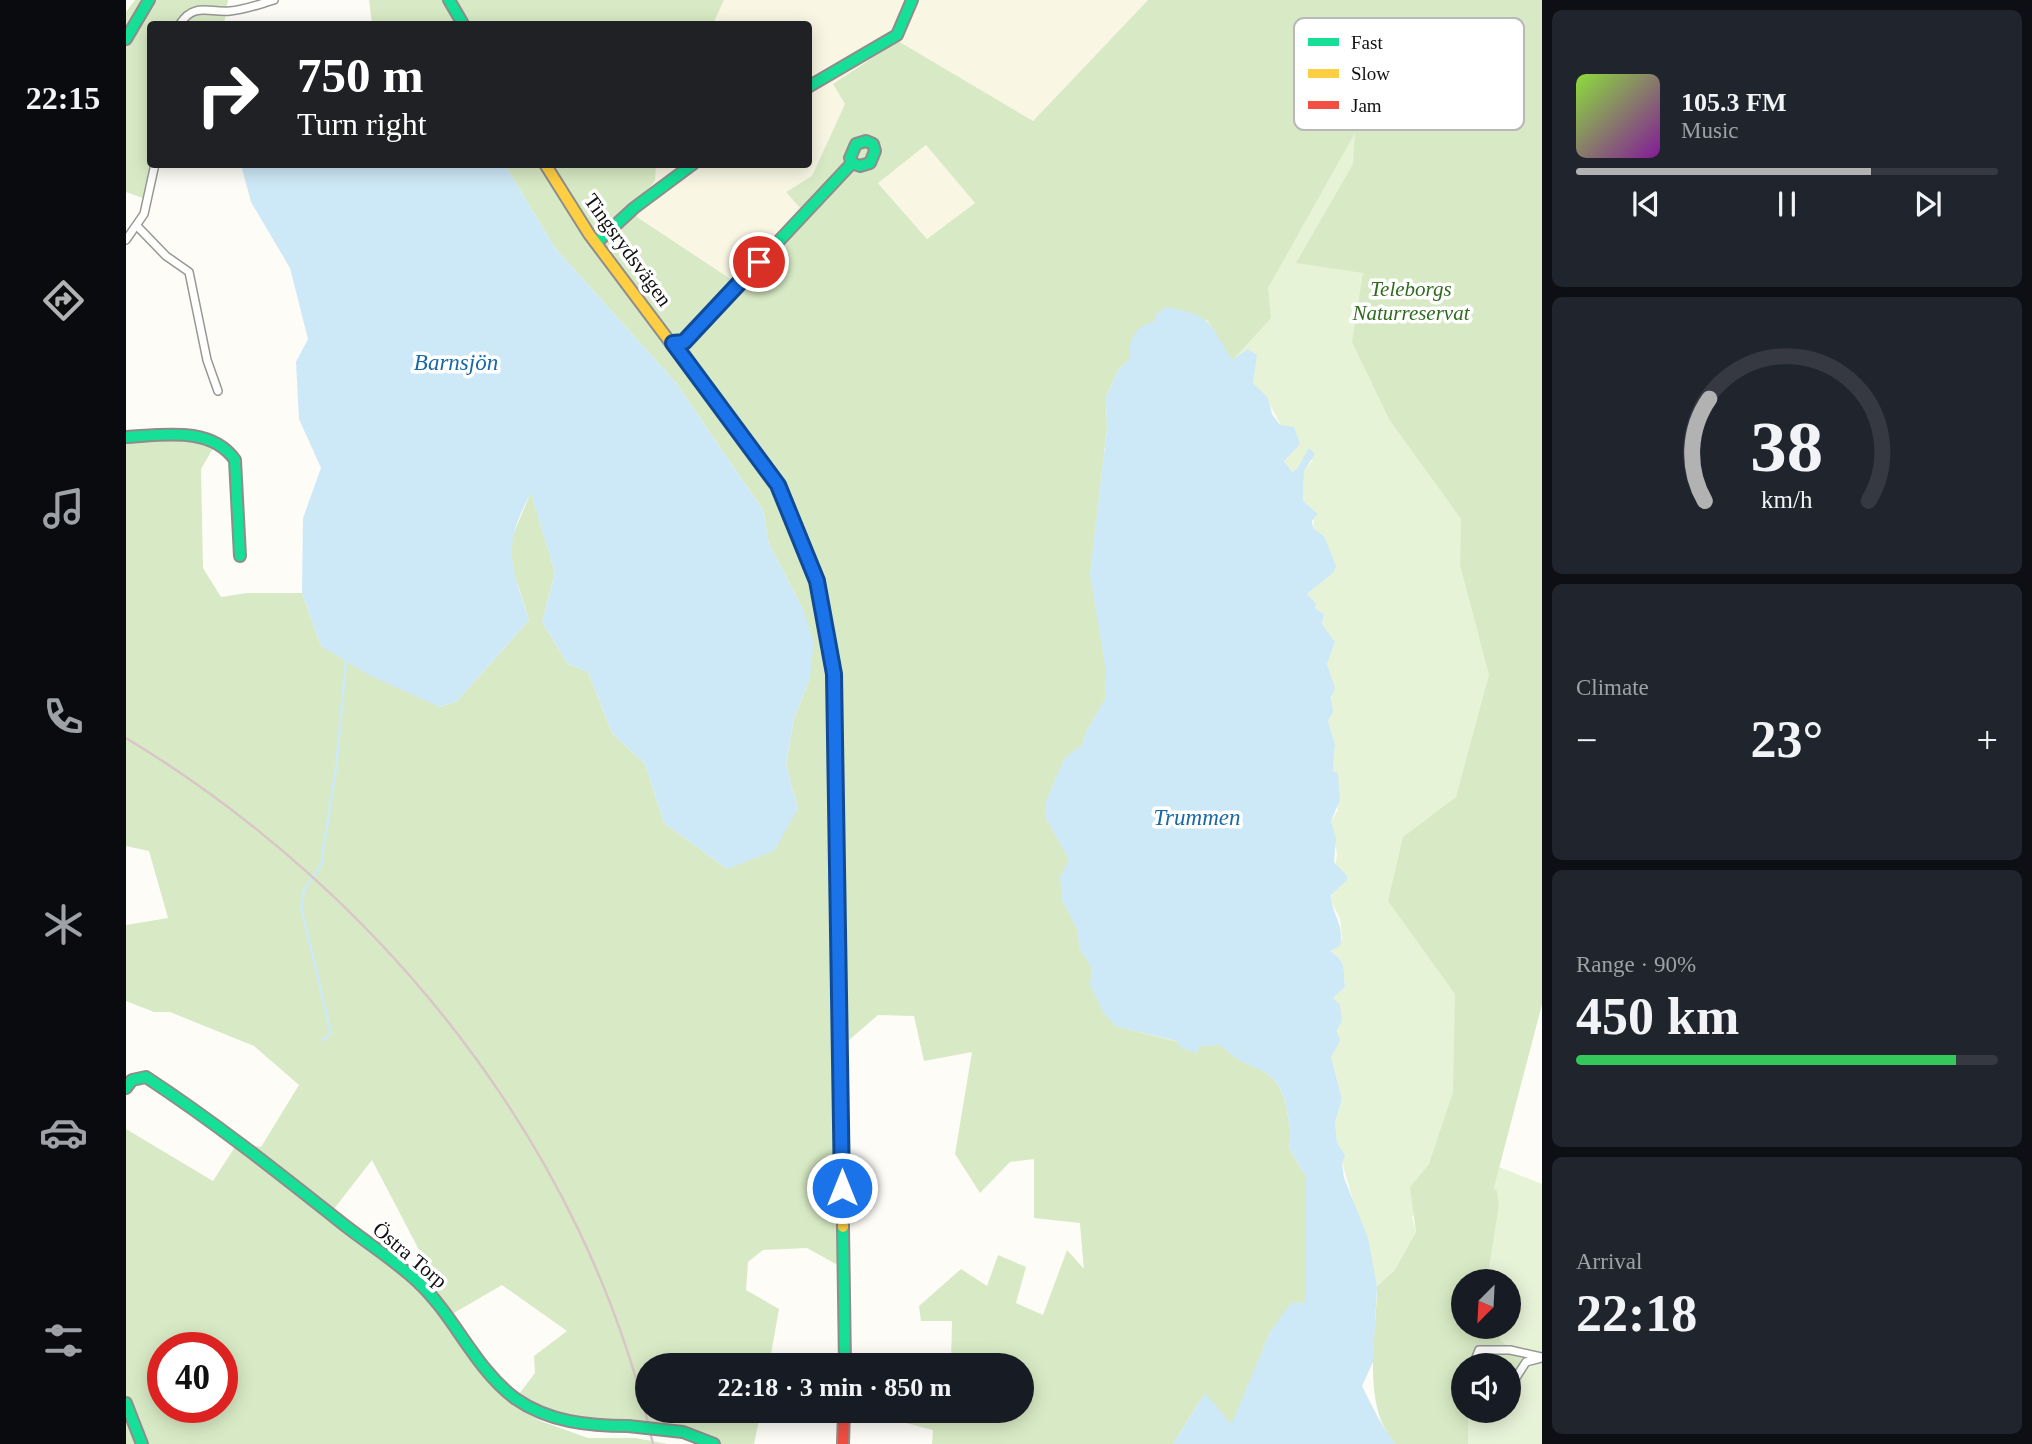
<!DOCTYPE html>
<meta charset="utf-8">
<style>
body{margin:0;font-family:"Times New Roman",serif;background:#20242c;color:#f1f3f6;height:100vh;display:flex;flex-direction:column;font-size:26px;white-space:nowrap}
*{box-sizing:border-box;margin:0}
p{font-size:23px;color:#9ea1a6}
.icon{flex:none;width:38px;height:38px;fill:none;stroke:currentColor;stroke-width:2;stroke-linecap:round;stroke-linejoin:round}
.map{position:relative;flex:1;overflow:hidden}
.panel{display:flex;flex-direction:column;gap:10px;padding:10px;background:#0d0f14;width:490px}
.panel>*{flex:none}
.top-card{position:absolute;left:21px;top:21px;width:665px;height:147px;border-radius:7px;box-shadow:0 4px 18px #0003;background:#202124;color:#fff;overflow:hidden}
.needle{width:46px;rotate:204deg}
.fabs{position:absolute;left:1325px;top:1269px;display:grid;gap:14px}
.fabs a{display:grid;place-items:center;width:70px;height:70px;border-radius:50%;background:#171b24;box-shadow:0 4px 18px #0003;font-size:35px}
.speed{position:absolute;left:21px;top:1332px;display:flex;gap:14px;font-size:35px;font-weight:700;text-align:center}
.speed>*{display:grid;place-content:center;width:91px;height:91px;border-radius:50%;background:#171b24;box-shadow:0 4px 18px #0003;line-height:1}
.speed .limit{border:10px solid #d22;background:#fff;color:#111}
.pin{position:absolute;display:grid;place-items:center;width:60px;height:60px;color:#fff;margin:-30px;border:4px solid #fff;border-radius:50%;box-shadow:0 2px 7px #0007}
.me{position:absolute;width:77px;margin:-38px;rotate:0deg;stroke-linejoin:round;filter:drop-shadow(0 0 5px #0008)}
.turn{display:flex;align-items:center;gap:24px;height:147px;padding:0 35px;font-size:32px}
.turn .icon{width:91px;height:91px;stroke-width:2.5}
.turn b{display:block;font-size:49px;line-height:60px}
.big{font-size:52px;font-weight:700;line-height:1.1}
.panel .tile{flex:1;display:flex;flex-direction:column;justify-content:center;gap:10px;min-width:0;padding:0 24px;border-radius:10px;background:#20242c}
.panel .dial{align-items:center;gap:0}
.dial svg{height:182px;overflow:visible;fill:none;stroke:#363941;stroke-width:7;stroke-linecap:round;text-anchor:middle}
.dial text{fill:#f1f3f6;stroke:none}
.song{display:flex;align-items:center;gap:21px}
.cover{width:84px;height:84px;border-radius:10px;background:linear-gradient(135deg,hsl(90 70% 55%),hsl(290 70% 35%))}
.played{height:7px;border-radius:4px;background:linear-gradient(90deg,#b2b2b3 70%,#363941 70%)}
.keys{display:flex;justify-content:space-around;direction:ltr}
.heat{display:flex;justify-content:space-between;align-items:center;font-size:38px;direction:ltr}
.charge{height:10px;border-radius:5px;background:linear-gradient(90deg,#34c759 90%,#363941 0)}
.trip{position:absolute;left:509px;top:1353px;width:399px;height:70px;border-radius:35px;background:#171b24;box-shadow:0 4px 18px #0003;font-weight:700;line-height:70px;text-align:center}
main{display:flex;flex:1;min-height:0}
.tab-bar{display:flex;flex-direction:column;width:126px;justify-content:space-around;align-items:center;background:#090b0e;color:#9ea1a6}
.tab-bar .icon{width:49px;height:49px}
.tab-bar .on{color:#b2b2b3}
.tab-bar b{font-size:32px;color:#f1f3f6}
.map>svg:first-child{display:block}
.farmland{fill:#f9f7e4}
.green{fill:#e7f3d7}
.forest{fill:#d8eac5;fill-rule:evenodd}
.water{fill:#cde8f7}
.lines{fill:none;stroke-linecap:round;stroke-linejoin:round}
.stream{stroke:#cde8f7;stroke-width:2.5}
.street-casing{stroke:#979795;stroke-width:10}
.fast-casing{stroke:#8e8d8b;stroke-width:14}
.slow-casing{stroke:#8e8d8b;stroke-width:14}
.jam-casing{stroke:#8e8d8b;stroke-width:14}
.street{stroke:#fffffe;stroke-width:7}
.fast{stroke:#16e098;stroke-width:10}
.slow{stroke:#ffcf43;stroke-width:10}
.jam{stroke:#f24e42;stroke-width:10}
.rail{stroke:#d9c6c7;stroke-width:2.5}
.fast-bridge-casing{stroke:#8e8d8b;stroke-width:14;stroke-linecap:butt}
.fast-bridge{stroke:#16e098;stroke-width:10}
.route-casing{stroke:#114b97;stroke-width:18}
.route{stroke:#1a73e8;stroke-width:12}
.labels{text-anchor:middle;stroke-width:7;stroke-linejoin:round;paint-order:stroke}
.street-label{font-size:21px;fill:#111;stroke:#fff}
.park-label{font-size:21px;font-style:italic;fill:#2f6b1f;stroke:#fff}
.water-label{font-size:23px;font-style:italic;fill:#1768a6;stroke:#fff}
.key{fill:#fff;stroke:#b8b8b8;stroke-width:2}
.key-label{font-size:19px;fill:#111}
</style>
<main>
<nav class="tab-bar">
<b>22:15</b>
<svg class="icon on" aria-label="directions" viewBox="0 0 24 24"><path d="M12 3l9 9-9 9-9-9zM9 14v-3h6M13 9l2 2-2 2"/></svg>
<svg class="icon" aria-label="music" viewBox="0 0 24 24"><path d="M9 18V5l10-2v13"/><circle cx="6" cy="18" r="3"/><circle cx="16" cy="16" r="3"/></svg>
<svg class="icon" aria-label="phone" viewBox="0 0 24 24"><path d="M5 4h4l2 5-3 2q2 4 5 5l2-3 5 2v4C11 20 4 13 5 4z"/></svg>
<svg class="icon" aria-label="climate" viewBox="0 0 24 24"><path d="M12 3v18M4 7l16 10M4 17L20 7"/></svg>
<svg class="icon" aria-label="car" viewBox="0 0 24 24"><path d="M5 17H2v-5l4-1 3-4h7l3 4 3 1v5h-3M9 17h6M6 11h13"/><circle cx="7" cy="17" r="2"/><circle cx="17" cy="17" r="2"/></svg>
<svg class="icon" aria-label="filters" viewBox="0 0 24 24"><path d="M4 7h16M4 17h16"/><circle cx="9" cy="7" r="2"/><circle cx="15" cy="17" r="2"/></svg>
</nav>
<div class="map">
<svg width="1416" height="1444" viewBox="0 0 1416 1444">
<rect width="100%" height="100%" fill="#fdfcf7"/>
<path class="farmland" d="M598 0H1022L907 121 772 41 707 84 719 104 686 177 682 217 612 284 502 211 529 181 530 165 682 164V24H587Z
M800 145 850 203 801 239 752 182Z"/>
<path class="green" d="M1210 126 1416 185V1004L1373 1167 1416 1184V1444H1342L1341 1418 1347 1411 1382 1410 1383 1384 1390 1361 1374 1340 1371 1327 1382 1326V1281H1361L1359 1276 1373 1204 1286 1216 1290 1232 1268 1271 1251 1286 1211 1144 1209 1122 1216 1099 1205 1057C1213 1043 1208 1033 1216 1021L1207 998 1219 987C1217 968 1221 962 1204 951L1216 939 1214 919 1205 901 1211 854 1205 821 1212 810 1207 771 1209 744 1202 721 1206 704 1205 677 1201 664 1209 642 1196 624 1198 614 1189 608 1190 603 1181 594 1207 573 1198 536 1187 528 1189 511 1177 501 1178 471 1186 461 1183 449 1171 469 1166 472 1158 461 1166 450C1156 428 1144 399 1127 383L1128 368 1122 349 1144 1332 1108 1421 1079 1393 1047 1444 896 1410V1365L958 1271 954 1223 756 769Z"/>
<path class="forest" d="M9 0H102L98 24H24V164L29 165 22 200 0 192V12Z
M243 0H598L587 24H246Z
M1022 0H1416V1004L1367 1191 1370 1188 1373 1204 1361 1281H1337V1326L1371 1327 1374 1340 1400 1362 1383 1390 1382 1365H1337V1410L1347 1411 1342 1418V1444H1270C1234 1407 1251 1332 1251 1286L1268 1271 1290 1232 1284 1187 1303 1164 1327 1092 1329 994 1262 901 1277 837 1330 797 1363 675 1334 565 1335 519 1263 419 1226 342 1237 273 1170 263 1227 164 1229 133 1142 288 1145 318 1106 361 1082 320 1028 322 1004 359 992 370 980 397 981 428 964 574 980 671 979 699 960 732 956 745 938 759 919 804 920 818 943 860 936 900 951 929 954 949 966 968 964 985 989 1026 1051 1042 1071 1053 1074 1046 1095 1045C1124 1077 1150 1058 1161 1110 1163 1124 1166 1135 1163 1148L1179 1175 1181 1296 1179 1302 1173 1304 1144 1332 1108 1421 1105 1424 1075 1399 1047 1444H806L807 1430 776 1422 777 1411 896 1410V1365H825L826 1321H795L793 1306 835 1269 861 1286 872 1255 900 1267 890 1303 917 1315 941 1250 958 1269 954 1223 908 1218V1159L884 1162 854 1193 829 1154 846 1052 798 1061 788 1016 752 1015 715 1047 717 1268 681 1248 637 1250 622 1262 620 1290 653 1309 643 1365H522V1410L635 1411 628 1444H588L557 1432 463 1426 390 1398 409 1373 408 1356 441 1331 376 1285 328 1313 323 1326 378 1397 412 1420 462 1438H510L542 1444H0V1129L87 1181 112 1142 135 1147 173 1085 128 1046 44 1012H28L0 1001V925L42 918 23 851 0 846V437L70 436 90 443 75 469 77 568 95 597 121 593H176L195 646 314 707 331 701 403 620 387 570 384 542 405 492 429 573 416 622 442 664 462 672 486 733 519 764 538 823 601 869 672 809 660 765 668 719 684 677 676 607 643 544 637 510 550 383 429 248 379 165H530L529 181 502 211 612 284 682 217 660 192 686 176 719 104 707 84 772 41 907 121ZM800 145 849 203 801 239 752 183ZM246 1160 304 1271 292 1282 204 1214ZM37 1348H96V1407H37Z"/>
<path class="water" d="M115 165H379L429 248 550 383 637 510 643 544 676 607 688 642 684 677 668 719 660 765 672 809 648 851 601 869 538 823 519 764 486 733 462 672 442 664 416 622 429 573 405 493C375 548 385 564 403 620L331 701 314 707 243 675 195 646 176 593 177 518 195 468 173 419 170 362 182 339 164 268 125 202Z
M1039 307C1086 315 1083 322 1106 360L1122 349 1131 355 1127 383 1142 398 1146 414 1154 425 1168 427 1174 444 1158 461 1166 472 1171 469 1183 448 1189 454 1178 471 1177 501 1192 514 1186 521 1187 528 1198 536 1210 566 1207 573 1181 594 1190 603 1189 608 1198 614 1196 624 1209 642 1201 664 1209 688 1205 697 1207 712 1202 721 1209 744 1207 771 1212 773 1214 800 1205 821 1210 839 1208 862 1221 876V880L1205 895C1205 914 1219 924 1214 946L1204 951C1221 962 1217 968 1219 987L1207 998 1214 1005 1216 1021 1211 1031 1214 1041 1205 1057 1216 1099 1209 1122 1211 1143 1219 1155 1216 1163 1218 1178 1242 1238 1251 1286 1247 1362 1236 1386C1244 1402 1259 1433 1270 1444H1047L1079 1393 1104 1423 1107 1421 1144 1332 1165 1303 1179 1302V1175L1163 1148C1166 1135 1163 1124 1161 1110 1150 1058 1124 1077 1095 1045L1074 1046 1071 1053 1055 1048 1051 1041 989 1026 977 1012 964 985 966 968 954 949 951 929 936 900 934 877 943 860 920 818 919 804 938 759 956 745 960 732 979 699 980 671 964 574 981 429 980 397 992 370 1004 359C1001 341 1010 325 1028 322L1030 315Z"/>
<g class="lines">
<path class="stream" d="M197 1040 205 1033 175 907 178 890 195 865 210 768 220 661"/>
<g class="street-casing">
<path id="street" d="M54 24C68 2 83 13 104 11 118 10 134 4 148 0
M12 227 40 256 63 272 81 360 92 391
M0 240 18 214 29 164
M1347 1365 1353 1350H1384L1416 1357
M1382 1390 1400 1362 1415 1358"/>
</g>
<g class="fast-casing">
<path id="fast" d="M323 0 337 24
M0 39 23 0
M682 87 771 35 786 0
M470 243 508 208 567 164
M547 343 558 342 726 163 734 166 744 163 749 151 747 144 740 141 730 144 724 158 726 163
M0 437C37 435 85 426 109 460L114 556
M634 462 651 485 691 581 708 674 713 980
M0 1088 6 1080 20 1077C87 1121 149 1170 212 1220 238 1241 267 1259 291 1281 329 1316 348 1368 390 1399 423 1422 463 1426 502 1426
M717 1227 719 1365
M0 1403 16 1444
M557 1432 588 1444"/>
</g>
<g class="slow-casing">
<path id="slow" d="M419 164 463 234 634 462
M713 980 717 1227"/>
</g>
<g class="jam-casing">
<path id="jam" d="M717 1444 718 1410"/>
</g>
<use href="#street" class="street"/>
<use href="#fast" class="fast"/>
<use href="#slow" class="slow"/>
<use href="#jam" class="jam"/>
<path class="rail" d="M0 738C256 893 461 1148 527 1444"/>
<g class="fast-bridge-casing">
<path id="fast-bridge" d="M502 1426 557 1432"/>
</g>
<use href="#fast-bridge" class="fast-bridge"/>
</g>
<g class="lines">
<g class="route-casing">
<path id="route" d="M633 262 558 342 547 343 652 485 691 581 708 674 716 1188"/>
</g>
<use href="#route" class="route"/>
</g>
<g class="labels">
<g class="street-label">
<text transform="translate(502 250) rotate(54)" y="7">Tingsrydsvägen</text>
<text transform="translate(284 1255) rotate(40)" y="7">Östra Torp</text>
</g>
<g class="park-label">
<text x="1285" y="296">Teleborgs<tspan x="1285" dy="24">Naturreservat</tspan></text>
</g>
<g class="water-label">
<text x="330" y="370">Barnsjön</text>
<text x="1071" y="825">Trummen</text>
</g>
</g>
<rect x="1168" y="18" width="230" height="112" rx="10" class="key"/>
<rect x="1182" y="38" width="31" height="8" fill="#16e098"/>
<rect x="1182" y="69" width="31" height="9" fill="#ffcf43"/>
<rect x="1182" y="101" width="31" height="8" fill="#f24e42"/>
<g class="key-label">
<text x="1225" y="49">Fast</text>
<text x="1225" y="80">Slow</text>
<text x="1225" y="112">Jam</text>
</g>
</svg>
<div class="fabs">
<a><svg class="needle" viewBox="-14 -14 28 28"><path d="M0-13l5 13h-10z" fill="#e53935"/><path d="M0 13l5-13h-10z" fill="#9ea1a6"/></svg></a>
<a><svg class="icon" aria-label="sound" viewBox="0 0 24 24"><path d="M4 9h4l5-4v14l-5-4H4zM17 9q2 3 0 6"/></svg></a>
</div>
<div class="speed"><div class="limit">40</div></div>
<div class="pin" style="left:633px;top:262px;background:#d93025"><svg class="icon" aria-label="arrive" viewBox="0 0 24 24"><path d="M6 21V4h12l-3 4 3 4H6"/></svg></div>
<svg class="me" style="left:716px;top:1188px" viewBox="-20 -20 40 40"><circle r="17" fill="#1a73e8" stroke="#fff" stroke-width="3"/><path d="M0-11L8 9 0 5-8 9z" fill="#fff"/></svg>
<div class="trip">22:18 · 3 min · 850 m</div>
<div class="top-card">
<div class="turn"><svg class="icon" aria-label="right" viewBox="0 0 24 24"><path d="M7 20v-9h11M14 6l5 5-5 5"/></svg><div><b>750 m</b>Turn right</div></div>
</div>
</div>
<section class="panel">
<div class="tile">
<div class="song"><i class="cover"></i><div><b>105.3 FM</b><p>Music</p></div></div>
<div class="played"></div>
<div class="keys"><svg class="icon" aria-label="previous" viewBox="0 0 24 24"><path d="M18 5L8 12l10 7zM5 5v14"/></svg><svg class="icon" aria-label="pause" viewBox="0 0 24 24"><path d="M8 5v14M16 5v14"/></svg><svg class="icon" aria-label="next" viewBox="0 0 24 24"><path d="M6 5l10 7-10 7zM19 5v14"/></svg></div>
</div>
<div class="tile dial"><svg viewBox="0 0 100 80">
<path d="M14 69A42 42 0 1 1 86 69"/>
<path d="M14 69A42 42 0 0 1 16 24" stroke="#b2b2b3"/>
<text x="50" y="56" font-size="32" font-weight="700">38</text>
<text x="50" y="72" font-size="11">km/h</text>
</svg></div>
<div class="tile"><p>Climate</p>
<div class="heat"><a>−</a><b class="big">23°</b><a>+</a></div>
</div>
<div class="tile"><p>Range · 90%</p><b class="big">450 km</b><div class="charge"></div></div>
<div class="tile"><p>Arrival</p><b class="big">22:18</b></div>
</section>
</main>
